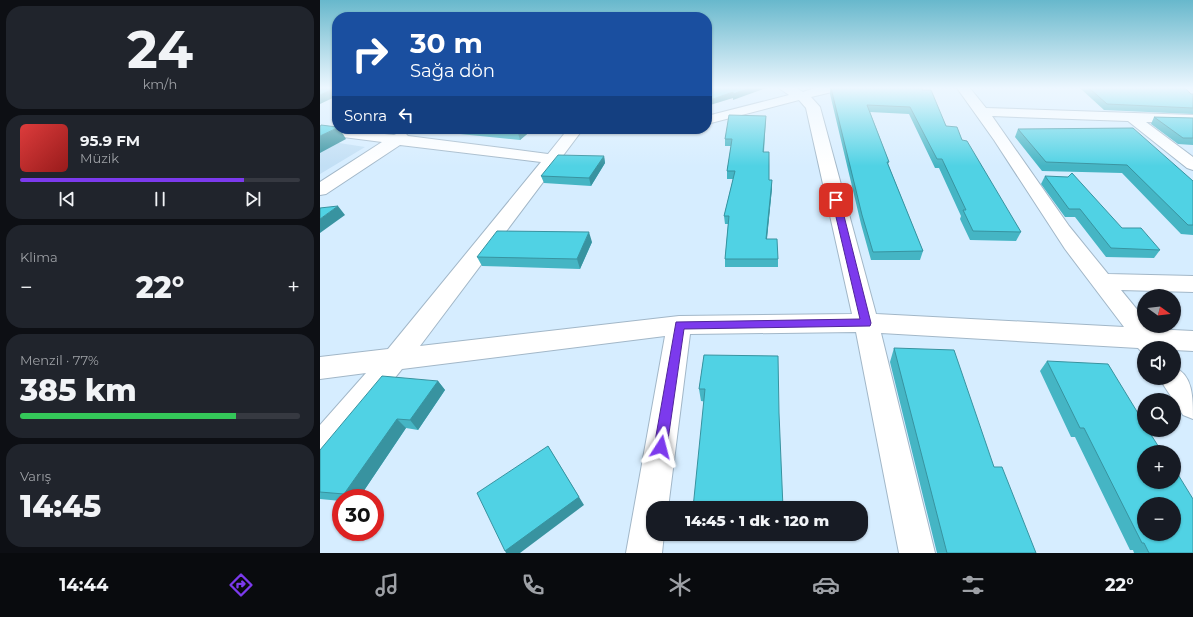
<!DOCTYPE html>
<html lang="tr">
<meta charset="utf-8">
<style>
body{margin:0;font-family:Montserrat,sans-serif;background:#20242c;color:#f1f3f6;height:100vh;display:flex;flex-direction:column;font-size:15px;white-space:nowrap}
*{box-sizing:border-box;margin:0}
p{font-size:13px;color:#9ea1a6}
.icon{flex:none;width:22px;height:22px;fill:none;stroke:currentColor;stroke-width:2;stroke-linecap:round;stroke-linejoin:round}
.map{position:relative;flex:1;overflow:hidden}
.side{display:flex;flex-direction:column;gap:6px;padding:6px;background:#0d0f14;width:320px}
.side>*{flex:none}
.hud{position:absolute;left:12px;top:12px;width:380px;height:122px;border-radius:16px;box-shadow:0 1px 3px #0004;background:#1a4fa0;color:#fff;overflow:hidden}
.needle{width:26px;rotate:105deg}
.fabs{position:absolute;left:817px;top:289px;display:grid;gap:8px}
.fabs a{display:grid;place-items:center;width:44px;height:44px;border-radius:50%;background:#171b24;box-shadow:0 1px 3px #0004;font-size:20px}
.speed{position:absolute;left:12px;top:489px;display:flex;gap:8px;font-size:20px;font-weight:700;text-align:center}
.speed>*{display:grid;place-content:center;width:52px;height:52px;border-radius:50%;background:#171b24;box-shadow:0 1px 3px #0004;line-height:1}
.speed .limit{border:6px solid #d22;background:#fff;color:#111}
.pin{position:absolute;display:grid;place-items:center;width:34px;height:34px;color:#fff;margin:-17px;border-radius:8px;box-shadow:0 2px 6px #0006}
.me{position:absolute;width:44px;margin:-22px;rotate:9deg;stroke-linejoin:round;filter:drop-shadow(0 0 3px #0008)}
.turn{display:flex;align-items:center;gap:14px;height:84px;padding:0 12px;font-size:18px}
.turn .icon{width:52px;height:52px;stroke-width:2.5}
.turn b{display:block;font-size:28px;line-height:34px}
.then{display:flex;align-items:center;height:38px;padding:0 12px;background:#0003;gap:8px;font-size:15px}
.big{font-size:30px;font-weight:800;line-height:1.1}
.side .widget{flex:1;display:flex;flex-direction:column;justify-content:center;gap:6px;min-width:0;padding:0 14px;border-radius:16px;background:#20242c}
.side .dial{align-items:center;gap:0}
.dial b{font-size:52px;line-height:1}
.song{display:flex;align-items:center;gap:12px}
.cover{width:48px;height:48px;border-radius:6px;background:linear-gradient(135deg,hsl(0 70% 55%),hsl(0 70% 35%))}
.played{height:4px;border-radius:2px;background:linear-gradient(90deg,#7c3aed 80%,#363941 80%)}
.keys{display:flex;justify-content:space-around;direction:ltr}
.heat{display:flex;justify-content:space-between;align-items:center;font-size:22px;direction:ltr}
.charge{height:6px;border-radius:3px;background:linear-gradient(90deg,#34c759 77%,#363941 0)}
.trip{position:absolute;left:326px;top:501px;width:222px;height:40px;border-radius:16px;background:#171b24;box-shadow:0 1px 3px #0004;font-weight:800;line-height:40px;text-align:center}
.dock{display:flex;height:64px;justify-content:space-around;align-items:center;background:#090b0e;color:#9ea1a6}
.dock .icon{width:28px;height:28px}
.dock .on{color:#7c3aed}
.dock b{font-size:18px;color:#f1f3f6}
main{display:flex;flex:1;min-height:0}
.map>svg:first-child{display:block}
.built{fill:#c2dff5}
.lines{fill:none;stroke-linecap:round;stroke-linejoin:round}
.minor-casing{stroke:#a2b7c8;stroke-width:2}
.minor{fill:#fff;fill-rule:evenodd}
.wall{fill:#45b5c4}
.shaded-wall{fill:#3893a0}
.building{fill:#50d2e4;stroke:#3893a0;fill-rule:evenodd}
.route{fill:#7c3aed;stroke:#51269a}
</style>
<main>
<section class="side">
<div class="widget dial"><b>24</b><p>km/h</p></div>
<div class="widget">
<div class="song"><i class="cover"></i><div><b>95.9 FM</b><p>Müzik</p></div></div>
<div class="played"></div>
<div class="keys"><svg class="icon" aria-label="previous" viewBox="0 0 24 24"><path d="M18 5L8 12l10 7zM5 5v14"/></svg><svg class="icon" aria-label="pause" viewBox="0 0 24 24"><path d="M8 5v14M16 5v14"/></svg><svg class="icon" aria-label="next" viewBox="0 0 24 24"><path d="M6 5l10 7-10 7zM19 5v14"/></svg></div>
</div>
<div class="widget"><p>Klima</p>
<div class="heat"><a>−</a><b class="big">22°</b><a>+</a></div>
</div>
<div class="widget"><p>Menzil · 77%</p><b class="big">385 km</b><div class="charge"></div></div>
<div class="widget"><p>Varış</p><b class="big">14:45</b></div>
</section>
<div class="map">
<svg width="873" height="553" viewBox="0 0 873 553">
<rect width="100%" height="100%" fill="#d6edff"/>
<path class="built" d="M0 140 45 147 0 174Z"/>
<g class="lines">
<g class="minor-casing">
<path id="minor" d="M459 88H476L483 92 495 88H518L516 91 491 97 500 107 556 314 804 327 745 249 674 140 637 88H650L666 108 873 115V123L826 122 873 157V170L867 168 808 121 672 116 749 226 788 274 873 276V292L801 290 824 318V326H830L832 329 873 331V351L854 350V348H824V354L818 348 561 333 615 553H579L536 332 370 334 348 508H333V534H344L342 553H306L345 336 82 369 11 457 0 461V425L46 373 0 379V357L68 349 221 162 80 145 6 194 0 195V182L62 142 0 134V126L17 128V129L74 135 81 132 86 134 88 136 228 154 248 129H263L100 346 359 316 532 314 486 108 479 100 387 124V116L469 95Z
M854 367C873 375 873 397 873 419L863 415 839 378H854Z"/>
</g>
<use href="#minor" class="minor"/>
</g>
<path class="wall" d="M510 88H602L626 126 642 140 701 232 696 241 650 240 640 219 641 216 619 168H615L589 114 550 112 569 162 568 164 603 251 600 260H551L541 224 510 94Z
M760 88H865L871 94H873V114L784 110Z
M17 113V126H16L12 120Z
M446 116 444 152 449 180 452 188 447 239 458 259V267H405V259L408 224H405L404 216 413 179H407V171L411 146H405V139Z
M834 117 873 118V145L858 144 831 124Z
M36 129H61L57 132Z
M90 129H213L200 140Z
M698 129 873 181V235L861 234 802 173 722 171 695 137Z
M284 156 285 163 271 186 224 183 221 176Z
M725 176 802 228 840 250 834 258 786 257 755 217H745L721 184Z
M272 242 260 269 162 266 157 257Z
M574 348 716 553H617L570 362Z
M384 355 459 413 381 401 379 389Z
M727 361 873 553H814L813 550H810L755 437H751L720 371Z
M118 381 125 390 98 430 86 428 39 498H21V501L0 499V450Z"/>
<path class="shaded-wall" d="M15 88H17V96L0 104V95Z
M430 88H446L413 100V98L387 106V101L413 92Z
M17 128V129H20L26 139 0 153V136Z
M55 129H61L57 132Z
M202 129H213L200 140 198 133Z
M284 156 285 163 271 186 269 178Z
M452 180V188L446 247V239Z
M18 206 25 215 0 233V219Z
M269 232 272 242 260 269 257 259Z
M118 381 125 390 98 430 90 420Z
M77 419 86 428 39 498H30L24 494Z
M228 446 264 505 200 553H186L185 551Z"/>
<path class="building" d="M0 88H15L0 95Z
M387 88H430L413 94V92L387 101Z
M511 88H602V90H611L626 126 637 127 642 140 647 141 701 232 653 231 643 210H646L622 159H617L590 107 547 105 569 162H567L603 251 553 252 542 215Z
M769 88H865L871 94H873V108L787 104Z
M17 113V120H12Z
M409 115 446 116 443 152H449V180H452L446 239H457L458 259H405L409 216H404L415 171H407L412 139H405Z
M834 117 873 118V138H863Z
M1 125 17 127V128L0 136V127Z
M813 128 873 181V225H868L807 165 726 162 698 129Z
M158 129H202L198 133Z
M238 155 284 156 269 178 221 176Z
M752 173 802 228H821L840 250 791 248 760 209H749L725 176 748 177Z
M18 206 0 219V208Z
M177 231 269 232 257 259 157 257Z
M574 348 634 350 674 467H682L716 553H627Z
M384 355 458 356 459 413 463 508H373L385 389H379Z
M727 361 788 364 824 423V430H828L842 452H824V482H854V468L873 499V553H829L824 543H822L764 428H760ZM824 504H854V534H824Z
M62 376 118 381 90 420 77 419 24 494 0 492V450Z
M228 446 259 497 185 551 157 493Z"/>
<linearGradient id="sky" x2="0" y2="1"><stop stop-color="#68b8cc"/><stop offset="0.53" stop-color="#edf7ff"/><stop offset="1" stop-color="#edf7ff" stop-opacity="0"/></linearGradient>
<rect width="873" height="166" fill="url(#sky)"/>
<path class="route" d="M516 197 520 200 551 323 550 326 364 329 347 447 345 451 341 453 336 451 334 447 356 322 540 319 512 200Z"/>
</svg>
<div class="fabs">
<a><svg class="needle" viewBox="-14 -14 28 28"><path d="M0-13l5 13h-10z" fill="#e53935"/><path d="M0 13l5-13h-10z" fill="#9ea1a6"/></svg></a>
<a><svg class="icon" aria-label="sound" viewBox="0 0 24 24"><path d="M4 9h4l5-4v14l-5-4H4zM17 9q2 3 0 6"/></svg></a>
<a><svg class="icon" aria-label="search" viewBox="0 0 24 24"><circle cx="10" cy="10" r="6"/><path d="M15 15l6 6"/></svg></a>
<a>+</a>
<a>−</a>
</div>
<div class="speed"><div class="limit">30</div></div>
<div class="pin" style="left:516px;top:200px;background:#d93025"><svg class="icon" aria-label="arrive" viewBox="0 0 24 24"><path d="M6 21V4h12l-3 4 3 4H6"/></svg></div>
<svg class="me" style="left:341px;top:447px" viewBox="-20 -20 40 40"><path d="M0-17L14 15 0 8-14 15z" fill="#7c3aed" stroke="#fff" stroke-width="4"/></svg>
<div class="trip">14:45 · 1 dk · 120 m</div>
<div class="hud">
<div class="turn"><svg class="icon" aria-label="right" viewBox="0 0 24 24"><path d="M7 20v-9h11M14 6l5 5-5 5"/></svg><div><b>30 m</b>Sağa dön</div></div>
<div class="then">Sonra<svg class="icon" aria-label="left" viewBox="0 0 24 24"><path d="M17 20v-9H6M10 6l-5 5 5 5"/></svg></div>
</div>
</div>
</main>
<nav class="dock">
<b>14:44</b>
<svg class="icon on" aria-label="directions" viewBox="0 0 24 24"><path d="M12 3l9 9-9 9-9-9zM9 14v-3h6M13 9l2 2-2 2"/></svg>
<svg class="icon" aria-label="music" viewBox="0 0 24 24"><path d="M9 18V5l10-2v13"/><circle cx="6" cy="18" r="3"/><circle cx="16" cy="16" r="3"/></svg>
<svg class="icon" aria-label="phone" viewBox="0 0 24 24"><path d="M5 4h4l2 5-3 2q2 4 5 5l2-3 5 2v4C11 20 4 13 5 4z"/></svg>
<svg class="icon" aria-label="climate" viewBox="0 0 24 24"><path d="M12 3v18M4 7l16 10M4 17L20 7"/></svg>
<svg class="icon" aria-label="car" viewBox="0 0 24 24"><path d="M5 17H2v-5l4-1 3-4h7l3 4 3 1v5h-3M9 17h6M6 11h13"/><circle cx="7" cy="17" r="2"/><circle cx="17" cy="17" r="2"/></svg>
<svg class="icon" aria-label="filters" viewBox="0 0 24 24"><path d="M4 7h16M4 17h16"/><circle cx="9" cy="7" r="2"/><circle cx="15" cy="17" r="2"/></svg>
<b>22°</b>
</nav>
